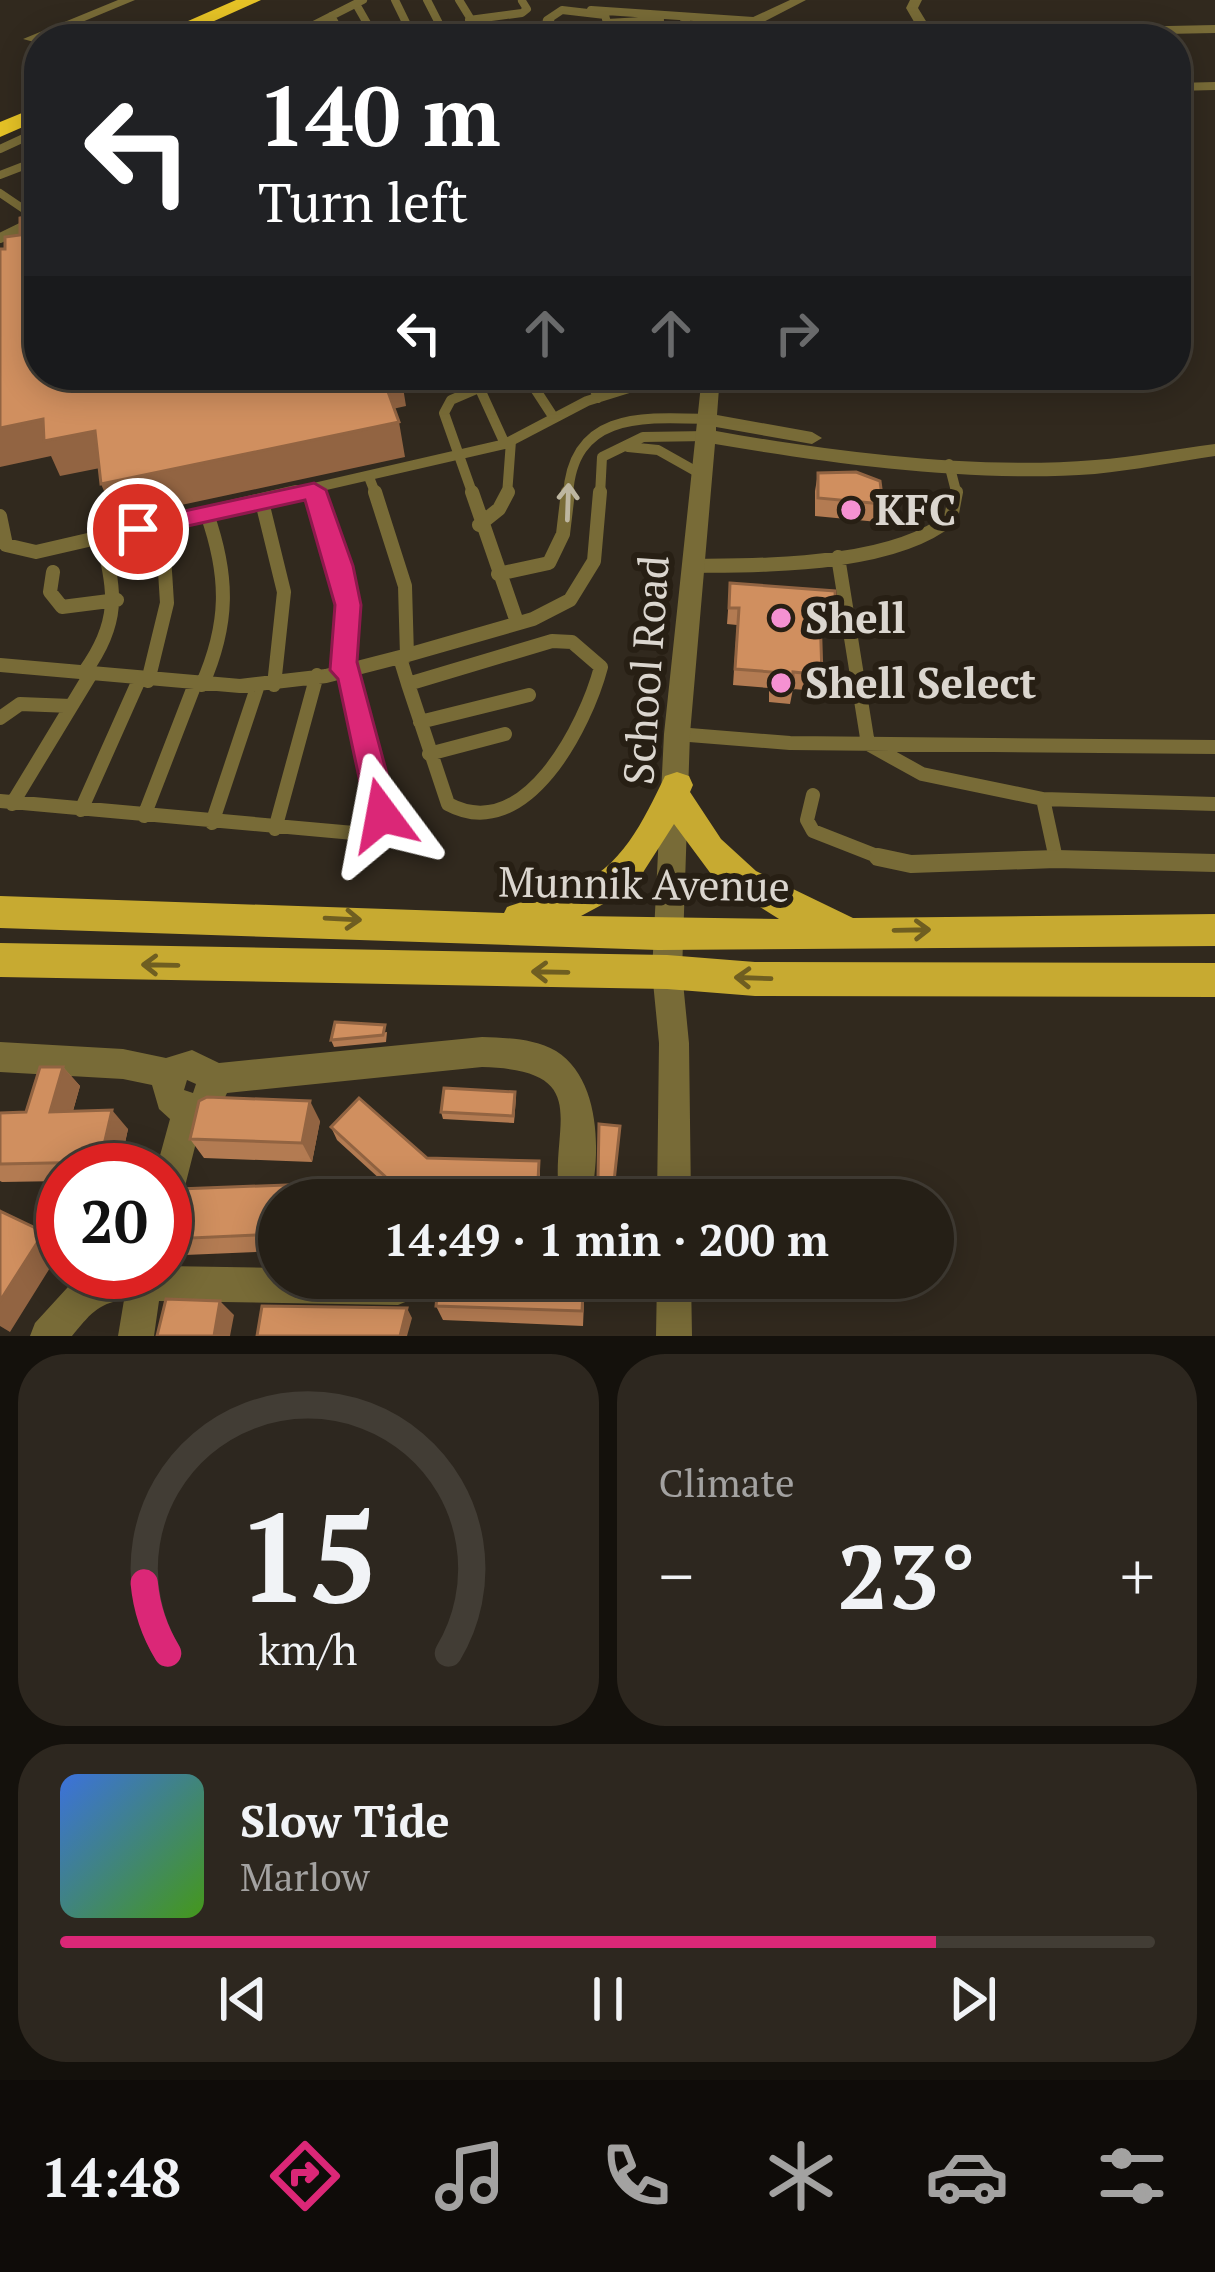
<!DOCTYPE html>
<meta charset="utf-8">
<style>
body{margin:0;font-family:"PT Serif",serif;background:#2d271f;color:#f1f3f6;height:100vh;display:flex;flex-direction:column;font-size:45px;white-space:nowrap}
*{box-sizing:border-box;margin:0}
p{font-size:39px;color:#a3a2a1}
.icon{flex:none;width:66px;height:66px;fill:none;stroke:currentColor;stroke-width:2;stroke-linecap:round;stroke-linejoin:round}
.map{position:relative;height:1336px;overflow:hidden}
.details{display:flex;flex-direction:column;gap:18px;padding:18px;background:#14110c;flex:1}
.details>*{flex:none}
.top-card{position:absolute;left:24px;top:24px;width:1167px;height:366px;border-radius:48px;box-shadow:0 6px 30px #0003,0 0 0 3px #423d35;background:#202124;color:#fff;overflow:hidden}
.speed{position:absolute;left:36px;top:1143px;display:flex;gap:24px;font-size:60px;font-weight:700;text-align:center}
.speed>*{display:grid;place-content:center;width:156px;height:156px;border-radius:50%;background:#251f16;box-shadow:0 6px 30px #0003,0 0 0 3px #423d35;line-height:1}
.speed .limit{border:18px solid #d22;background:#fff;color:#111}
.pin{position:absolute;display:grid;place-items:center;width:102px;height:102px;color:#fff;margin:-51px;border:6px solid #fff;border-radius:50%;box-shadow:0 3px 12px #0007}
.me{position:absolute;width:132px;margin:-66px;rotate:347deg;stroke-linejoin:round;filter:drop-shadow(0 0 9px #0008)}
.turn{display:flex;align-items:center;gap:42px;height:252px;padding:0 36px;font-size:54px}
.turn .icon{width:156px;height:156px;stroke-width:2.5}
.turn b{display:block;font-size:84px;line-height:102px}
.lanes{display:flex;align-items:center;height:114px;padding:0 36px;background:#0003;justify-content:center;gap:60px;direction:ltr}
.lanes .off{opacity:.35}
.big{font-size:90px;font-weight:700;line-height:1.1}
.details .tile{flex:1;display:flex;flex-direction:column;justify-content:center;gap:18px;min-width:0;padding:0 42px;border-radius:48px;background:#2d271f}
.details .dial{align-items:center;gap:0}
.dial svg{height:312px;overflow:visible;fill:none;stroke:#423d35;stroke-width:7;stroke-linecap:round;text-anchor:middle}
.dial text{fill:#f1f3f6;stroke:none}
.song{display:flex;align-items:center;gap:36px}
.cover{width:144px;height:144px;border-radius:18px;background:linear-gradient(135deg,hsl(220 70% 55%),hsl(100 70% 35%))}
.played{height:12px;border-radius:6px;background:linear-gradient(90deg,#db2777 80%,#423d35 80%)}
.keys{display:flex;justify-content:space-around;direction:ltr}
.heat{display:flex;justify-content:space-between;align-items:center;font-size:66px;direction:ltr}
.details .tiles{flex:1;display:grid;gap:18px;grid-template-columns:1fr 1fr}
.tile:last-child{grid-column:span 2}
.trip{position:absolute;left:258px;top:1179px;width:696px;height:120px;border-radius:60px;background:#251f16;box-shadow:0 6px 30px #0003,0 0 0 3px #423d35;font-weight:700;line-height:120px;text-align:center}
.tab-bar{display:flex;height:192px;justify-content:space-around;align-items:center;background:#0f0c09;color:#a3a2a1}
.tab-bar .icon{width:84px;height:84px}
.tab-bar .active{color:#db2777}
.tab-bar b{font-size:54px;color:#f1f3f6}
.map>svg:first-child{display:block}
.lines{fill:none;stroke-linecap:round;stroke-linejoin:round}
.service-far3{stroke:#786b37;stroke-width:8}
.service-far2{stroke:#786b37;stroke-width:10}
.service-far1{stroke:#786b37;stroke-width:14}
.service{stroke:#786b37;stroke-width:18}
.minor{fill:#786b37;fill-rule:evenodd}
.primary{fill:#c7aa31;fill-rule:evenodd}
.motorway{fill:#e6c326;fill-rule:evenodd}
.wall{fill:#b37b52}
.shaded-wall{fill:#926442}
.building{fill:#d08f5f;stroke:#926442;stroke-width:3}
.oneway{stroke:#bdb6a1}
.oneway2{stroke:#6f5e21}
.route{fill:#db2777;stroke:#8e194d;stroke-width:3}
.poi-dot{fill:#f591d2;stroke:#271f14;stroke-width:4.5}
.labels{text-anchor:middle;stroke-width:12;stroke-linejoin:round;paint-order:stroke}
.poi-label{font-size:42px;font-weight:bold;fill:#dbd6cf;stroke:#271f14;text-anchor:start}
.street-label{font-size:42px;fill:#dbd6cf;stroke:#271f14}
</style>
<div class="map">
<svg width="1215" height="1336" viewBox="0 0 1215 1336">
<rect width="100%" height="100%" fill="#31291e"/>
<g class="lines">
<path class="service-far3" d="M395 0 414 39
M427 0 446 37
M459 0 475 26
M356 4 376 39
M562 10 605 15 607 23C586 35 565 37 547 20Z
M591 10 753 21
M331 16 344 39
M469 20 522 13 527 9 522 1
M684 22 714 39
M607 23 660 20
M286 39 363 0
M433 39 549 24
M526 39H547
M630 39H647
M0 149 39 131
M0 175 39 160
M0 193 34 216"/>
<path class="service-far2" d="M29 213 39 219
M0 238 35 221
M526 375 554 418
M589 375 598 398
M479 387 505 444
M628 447 658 450 706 477
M949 464 957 495
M369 477 376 495
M314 490 316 495
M283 495 505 444 587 401 632 387 639 375
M473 495 444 413 451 400 509 375
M507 495 511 441
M568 495C573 412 642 417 707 419
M600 495 602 457 643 437 707 436"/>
<path class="service-far1" d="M315 492 340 578 343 670
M375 492 405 586 407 656
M472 492 517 622
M262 502 284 592 274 685
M0 516 6 545 36 552 296 492
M479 525 499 509 508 492
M838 557 868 744 922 774 1043 799 1056 859
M696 566C769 565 894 566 951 518L956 492
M53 572 50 592 62 607 117 600
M498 574 549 563 563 534 568 492
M552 641 572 642 601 667C586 724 526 846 448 804L408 684Z
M400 658 408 684
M0 665 240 686 326 676 404 656 533 619 570 600 594 561 600 492
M85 671C119 624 117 591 101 537
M148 681 167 603 162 524
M202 685C229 624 229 577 207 514
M0 718 20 704 71 706
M420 722 529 695
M677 734 790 743 1215 747
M429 754 505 734
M813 795 807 820 813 831 887 860
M1043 799 1215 804
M0 801 365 834 377 829 382 815 349 669
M12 804 92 672
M81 810 139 680
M144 816 195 684
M212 823 258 685
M275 829 317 675
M1016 860H1111"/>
<path class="service" d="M878 857 911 864 1056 859 1215 863"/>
<path class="minor" d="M118 0H135L34 42 23 39Z
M790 0H806L748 30 738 39H725L738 24Z
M910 0H922L918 8 932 31 1215 25V33L924 39 906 8Z
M1215 82V90L1176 91V83Z
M702 375H720L717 415 812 432 822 438 812 444 716 427V431C833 452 976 470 1095 460 1135 457 1175 449 1215 444V456C1175 462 1135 470 1095 474 975 483 833 464 715 444L690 734 682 972 689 1043 691 1200H657L659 1043 652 972 664 734Z
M482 1037C507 1038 533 1038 556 1051 601 1079 601 1155 590 1200H560C547 1128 599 1070 482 1067L227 1093 217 1114 201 1123 182 1198 177 1210 165 1215V1170H156L170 1119 159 1109 152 1085 123 1079 0 1072V1042L123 1049 166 1058 192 1050 219 1063ZM187 1080 196 1084 193 1093 184 1090Z
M165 1266 279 1268V1278H411L415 1288 410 1300 398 1305 159 1301 154 1336H118L124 1300C97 1303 89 1316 72 1336H30L35 1323 78 1276 87 1272H165Z
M657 1278H691L692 1336H656Z"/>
<path class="primary" d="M677 772 689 776 693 785 690 792 721 839 756 871 853 918 1215 914V946L658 950 0 928V896L504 913 507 907C528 899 550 896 571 888 622 869 643 821 665 776ZM674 824 714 878 779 919 581 916 633 888Z
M0 943 667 955 755 962 1215 963V997L755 996 667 989 0 977Z"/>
<path class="motorway" d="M236 0H261L174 39H147Z
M39 106V120L0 137V122Z"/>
</g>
<path class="wall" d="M818 473 883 504 878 522 815 516V491Z
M730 583 836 614 832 631 821 630 822 675 818 691 793 689 790 704 769 702V688L733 685 737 625 727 624Z
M387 1032 386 1042 334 1047 331 1040Z
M63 1067 80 1086 73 1111 128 1129 119 1170H63V1181L2 1182 0 1181V1113L26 1112Z
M516 1098 514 1123 443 1119 441 1112Z
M320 1121 312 1162 204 1158 190 1139Z
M331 1127 427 1158 539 1161 540 1174 539 1200H403L337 1140Z
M279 1200V1251L185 1255 170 1239Z
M585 1278 583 1326 443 1320 436 1306Z"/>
<path class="shaded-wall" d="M382 375H401L406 406 388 410Z
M43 419 95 431 110 466 60 476 51 456 0 467V428Z
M399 422 405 457 116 519 101 484Z
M63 1067 80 1086 67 1131 50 1112Z
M310 1101 320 1121 312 1162 302 1143Z
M112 1110 128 1129 119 1170H108L100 1162Z
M312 1184 322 1200H311Z
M44 1232 63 1247 10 1332 0 1326V1301Z
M220 1301 234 1315 230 1336H214Z
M407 1308 412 1318 407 1336H400Z"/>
<path class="building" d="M39 188V375H382L399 422 101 484 95 431 44 441 43 419 0 428V249H5V237L20 235V218L30 216V194L35 189Z
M856 472 880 481 883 504 818 498V473Z
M730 583 835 591 836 614 820 613 822 675 793 672V688L771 686 772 672 735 669 739 608H729Z
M335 1022 385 1025 383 1035 331 1040Z
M40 1067H63L50 1112 112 1110 100 1162 0 1164V1113L26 1112Z
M444 1088 515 1092 513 1116 441 1112Z
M207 1097 310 1101 302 1143 190 1139 199 1101Z
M359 1098 427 1158 539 1161 537 1200H411L331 1127Z
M599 1124 620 1126 612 1200H590L598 1177Z
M312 1184 311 1200H279V1234L170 1239 179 1189Z
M0 1211 44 1232 0 1301Z
M439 1278H584L582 1311 436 1306Z
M166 1299 220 1301 214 1336H157Z
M262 1306 407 1308 400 1336H257Z"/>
<defs><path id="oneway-shaft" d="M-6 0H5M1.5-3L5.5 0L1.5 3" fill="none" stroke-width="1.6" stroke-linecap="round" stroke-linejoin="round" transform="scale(3)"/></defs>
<use class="oneway" href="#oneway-shaft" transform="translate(568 502) rotate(-88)"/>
<g class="oneway2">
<use href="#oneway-shaft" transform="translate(343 919) rotate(3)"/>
<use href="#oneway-shaft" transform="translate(912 930) rotate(-1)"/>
<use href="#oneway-shaft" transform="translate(160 965) rotate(-179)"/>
<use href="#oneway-shaft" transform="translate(550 972) rotate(-179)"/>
<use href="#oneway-shaft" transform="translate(753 978) rotate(-178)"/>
</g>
<path class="route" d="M314 483 326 490 353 566 361 605 357 662 398 815 382 828 367 815 338 679 330 670 335 605 305 500 138 537 126 529 138 521Z"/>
<g class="poi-dot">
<circle cx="851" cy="510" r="12"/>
<circle cx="781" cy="618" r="12"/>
<circle cx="781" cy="683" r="12"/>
</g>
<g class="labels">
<g class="poi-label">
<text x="875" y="525">KFC</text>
<text x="805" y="633">Shell</text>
<text x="805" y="698">Shell Select</text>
</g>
<g class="street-label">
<text transform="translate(646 670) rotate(-86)" y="15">School Road</text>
<text transform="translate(644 884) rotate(1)" y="15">Munnik Avenue</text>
</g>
</g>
</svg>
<div class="speed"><div class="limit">20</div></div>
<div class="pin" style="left:138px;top:529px;background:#d93025"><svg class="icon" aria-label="arrive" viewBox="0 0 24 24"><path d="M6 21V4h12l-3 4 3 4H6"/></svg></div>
<svg class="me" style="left:382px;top:815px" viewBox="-20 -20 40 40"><path d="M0-17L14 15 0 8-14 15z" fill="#db2777" stroke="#fff" stroke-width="4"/></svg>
<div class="trip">14:49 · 1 min · 200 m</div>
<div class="top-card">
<div class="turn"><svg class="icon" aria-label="left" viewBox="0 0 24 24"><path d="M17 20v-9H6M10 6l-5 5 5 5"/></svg><div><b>140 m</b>Turn left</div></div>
<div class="lanes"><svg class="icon" aria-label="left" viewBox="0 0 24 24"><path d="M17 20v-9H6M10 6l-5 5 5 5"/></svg><svg class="icon off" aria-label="ahead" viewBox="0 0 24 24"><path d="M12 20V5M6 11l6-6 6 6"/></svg><svg class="icon off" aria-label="ahead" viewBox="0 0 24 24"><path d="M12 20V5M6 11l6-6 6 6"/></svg><svg class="icon off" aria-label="right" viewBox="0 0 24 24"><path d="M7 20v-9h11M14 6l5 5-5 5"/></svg></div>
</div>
</div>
<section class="details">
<div class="tiles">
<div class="tile dial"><svg viewBox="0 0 100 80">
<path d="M14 69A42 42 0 1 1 86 69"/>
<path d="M14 69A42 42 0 0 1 8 51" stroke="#db2777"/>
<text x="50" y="56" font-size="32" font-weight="700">15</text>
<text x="50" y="72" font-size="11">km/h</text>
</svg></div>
<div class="tile"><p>Climate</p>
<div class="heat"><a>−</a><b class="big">23°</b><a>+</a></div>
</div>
<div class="tile">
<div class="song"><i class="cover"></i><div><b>Slow Tide</b><p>Marlow</p></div></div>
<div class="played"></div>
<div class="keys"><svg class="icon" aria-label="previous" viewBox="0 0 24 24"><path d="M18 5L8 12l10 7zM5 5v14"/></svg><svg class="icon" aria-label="pause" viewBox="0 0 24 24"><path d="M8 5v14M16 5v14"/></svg><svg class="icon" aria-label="next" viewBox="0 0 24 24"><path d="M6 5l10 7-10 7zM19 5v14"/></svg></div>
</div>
</div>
</section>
<nav class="tab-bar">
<b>14:48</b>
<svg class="icon active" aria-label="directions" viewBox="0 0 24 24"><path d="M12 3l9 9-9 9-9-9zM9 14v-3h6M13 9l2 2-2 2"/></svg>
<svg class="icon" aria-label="music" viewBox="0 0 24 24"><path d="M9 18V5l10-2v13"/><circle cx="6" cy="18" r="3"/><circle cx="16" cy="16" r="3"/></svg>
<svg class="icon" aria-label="phone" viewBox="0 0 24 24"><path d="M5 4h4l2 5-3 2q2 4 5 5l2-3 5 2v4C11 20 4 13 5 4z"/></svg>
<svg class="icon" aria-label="climate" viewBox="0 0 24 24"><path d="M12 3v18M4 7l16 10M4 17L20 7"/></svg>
<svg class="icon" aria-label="car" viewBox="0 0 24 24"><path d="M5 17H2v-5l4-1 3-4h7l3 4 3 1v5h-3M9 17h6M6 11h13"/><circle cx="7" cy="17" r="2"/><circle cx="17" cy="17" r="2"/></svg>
<svg class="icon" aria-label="filters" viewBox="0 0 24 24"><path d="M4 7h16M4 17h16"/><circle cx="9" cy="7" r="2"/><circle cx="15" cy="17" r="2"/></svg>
</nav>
